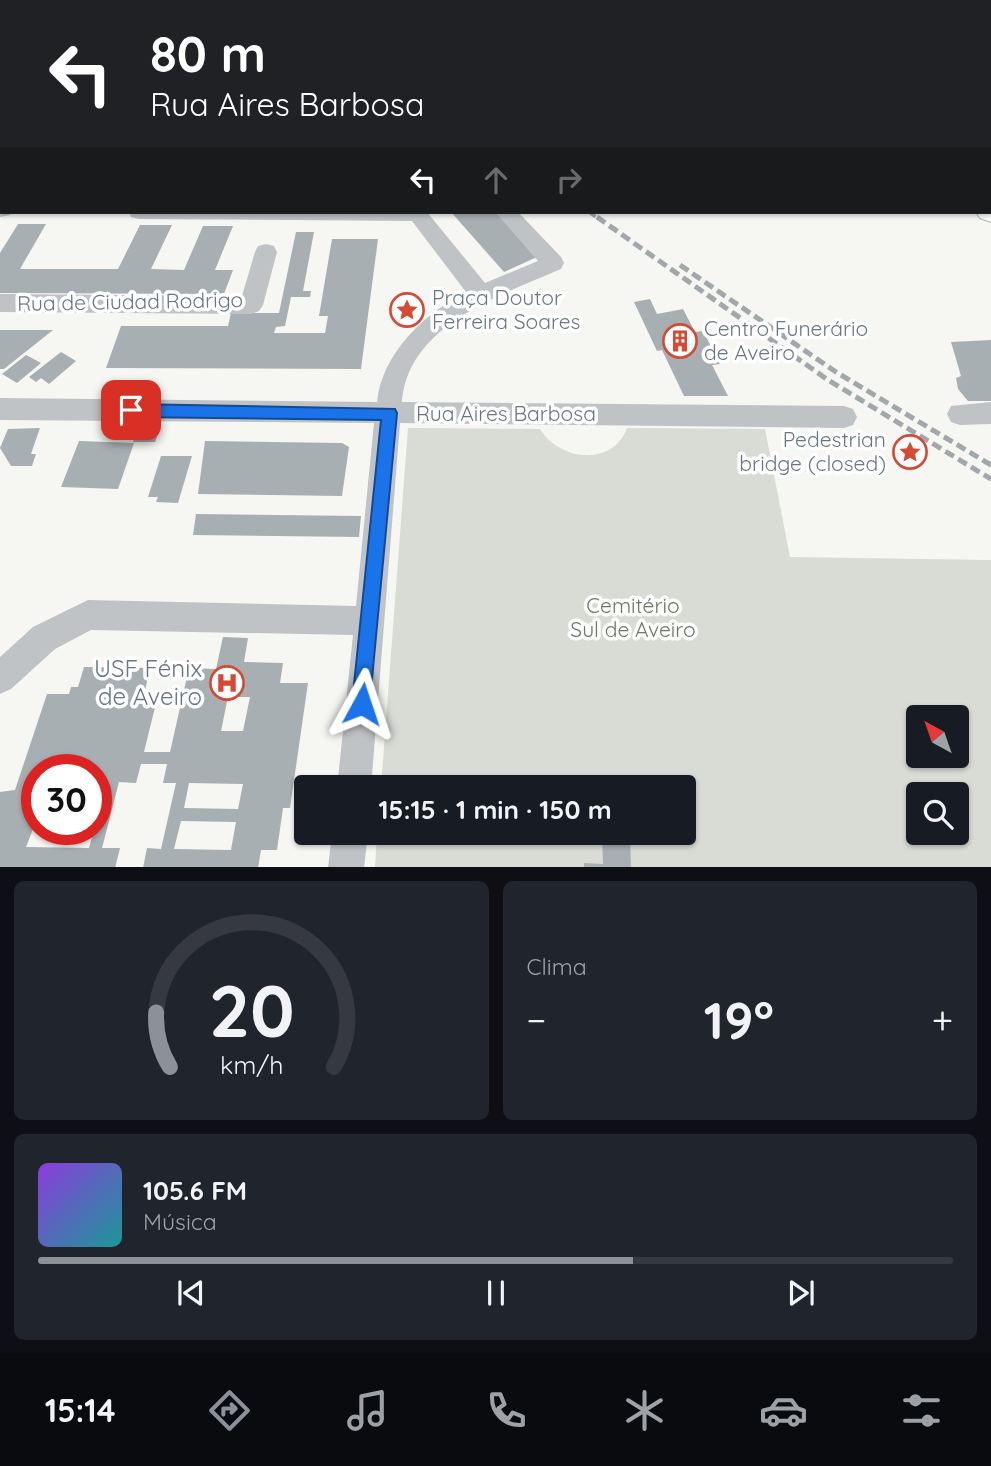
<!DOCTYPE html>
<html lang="pt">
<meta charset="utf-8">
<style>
body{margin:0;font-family:Quicksand,sans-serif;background:#20242c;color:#f1f3f6;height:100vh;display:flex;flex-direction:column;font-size:26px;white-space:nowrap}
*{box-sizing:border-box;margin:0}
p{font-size:23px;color:#9ea1a6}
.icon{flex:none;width:38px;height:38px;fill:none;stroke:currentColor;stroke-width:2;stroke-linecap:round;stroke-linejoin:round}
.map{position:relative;height:867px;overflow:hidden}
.panel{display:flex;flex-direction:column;gap:14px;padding:14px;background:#0d0f14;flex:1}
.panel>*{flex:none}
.guide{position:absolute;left:0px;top:0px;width:992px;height:214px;box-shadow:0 2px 5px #0004;background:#202124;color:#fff;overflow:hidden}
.needle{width:46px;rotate:320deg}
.buttons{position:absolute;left:906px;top:705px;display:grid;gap:14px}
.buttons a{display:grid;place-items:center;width:63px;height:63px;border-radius:7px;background:#171b24;box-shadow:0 2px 5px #0004;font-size:35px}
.speed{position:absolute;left:21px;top:754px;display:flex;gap:14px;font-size:35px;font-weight:700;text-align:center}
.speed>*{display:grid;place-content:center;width:91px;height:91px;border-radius:50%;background:#171b24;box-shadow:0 2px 5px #0004;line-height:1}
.speed .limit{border:10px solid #d22;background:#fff;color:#111}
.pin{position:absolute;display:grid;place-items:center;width:60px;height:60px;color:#fff;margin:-30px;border-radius:14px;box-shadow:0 4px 10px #0006}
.me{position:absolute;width:77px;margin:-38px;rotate:5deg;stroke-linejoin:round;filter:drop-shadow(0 0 5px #0008)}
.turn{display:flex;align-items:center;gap:24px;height:147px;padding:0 35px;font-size:32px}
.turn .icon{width:91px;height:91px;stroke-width:2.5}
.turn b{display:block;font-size:49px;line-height:60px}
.lanes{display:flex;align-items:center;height:66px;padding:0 35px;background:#0003;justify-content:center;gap:35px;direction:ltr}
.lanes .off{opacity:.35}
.big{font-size:52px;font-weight:700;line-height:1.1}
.panel .widget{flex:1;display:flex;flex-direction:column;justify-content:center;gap:10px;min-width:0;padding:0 24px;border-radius:10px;background:#20242c}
.panel .dial{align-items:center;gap:0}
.dial svg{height:182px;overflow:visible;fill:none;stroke:#363941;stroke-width:7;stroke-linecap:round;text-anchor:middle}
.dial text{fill:#f1f3f6;stroke:none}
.song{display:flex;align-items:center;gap:21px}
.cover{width:84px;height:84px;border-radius:10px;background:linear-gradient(135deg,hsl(270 70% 55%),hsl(180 70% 35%))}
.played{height:7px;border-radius:4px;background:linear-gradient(90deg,#8c9099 65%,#363941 65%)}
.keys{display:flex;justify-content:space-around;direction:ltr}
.heat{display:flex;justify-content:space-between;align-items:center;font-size:38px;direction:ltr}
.panel .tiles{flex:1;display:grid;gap:14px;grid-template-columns:1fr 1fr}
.widget:last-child{grid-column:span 2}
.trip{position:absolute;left:294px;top:775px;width:402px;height:70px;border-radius:7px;background:#171b24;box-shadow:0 2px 5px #0004;font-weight:700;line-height:70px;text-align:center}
.dock{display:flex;height:112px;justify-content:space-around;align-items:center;background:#090b0e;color:#9ea1a6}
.dock .icon{width:49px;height:49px}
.dock .on{color:#8c9099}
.dock b{font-size:32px;color:#f1f3f6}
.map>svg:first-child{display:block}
.green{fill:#d8dcd4;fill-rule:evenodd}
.building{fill:#a7afb3;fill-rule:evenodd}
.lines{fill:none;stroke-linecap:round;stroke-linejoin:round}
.major-casing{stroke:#b3b7ba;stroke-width:2}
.minor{fill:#bfc3c6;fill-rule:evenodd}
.major{fill:#fff;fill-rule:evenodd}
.rail-far1{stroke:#a1a7ab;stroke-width:3.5;stroke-dasharray:8 3.5;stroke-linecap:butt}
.rail{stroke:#a1a7ab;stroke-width:5;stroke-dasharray:10 5;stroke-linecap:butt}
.route{fill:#1a73e8;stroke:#114b97;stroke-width:2}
.labels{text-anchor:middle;stroke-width:7;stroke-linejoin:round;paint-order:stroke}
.poi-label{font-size:21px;fill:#677881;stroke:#fff;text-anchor:start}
.street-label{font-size:21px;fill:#677881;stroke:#fff}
.park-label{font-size:21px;fill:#6b7966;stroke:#fff}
.near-poi-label{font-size:24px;fill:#677881;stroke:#fff;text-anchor:end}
</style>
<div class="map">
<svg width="991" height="868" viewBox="0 0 991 868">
<rect width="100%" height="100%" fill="#f6f6f3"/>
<path class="green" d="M408 428 540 429C559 460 612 468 627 428L765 429 790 557 991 560V867L375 868 377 833H684V788L381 787ZM919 718H957V756H919ZM919 794H957V833H919Z"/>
<path class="building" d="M451 212H497L539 256 504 272Z
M18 224H46L20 269H118L140 225H172L151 269 184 270 203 226H233L215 270H233L224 294 0 293V253Z
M296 232H314L303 291H311L310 297H291L285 326 276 327 274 333H325L328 316H319L332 239H378L361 369 106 368 121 326H228L231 313H279Z
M650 299 657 314 683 309 695 332 703 331 720 364 712 365 728 396H684L662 350 657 351 634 302Z
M0 330H53L4 369H0Z
M991 340V401H968L958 389 956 378 961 376 951 342Z
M61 352 76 361 49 384 41 378 36 382 29 377Z
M26 355 41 363 17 383 2 374Z
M138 427 160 428 155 442H133Z
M40 428 31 454H36L32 466H11L0 448 8 429Z
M79 441 134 443 118 489 61 487Z
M205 441 342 443 349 447 342 496 198 494Z
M161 456H192L178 503 156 502 158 497H148Z
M196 514 361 516 359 537 193 535Z
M223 637 248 638 244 662 283 663 280 683H308L290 808H283L277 850H261L258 868H143L147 848 161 849 176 783H163L167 764H141L136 783 119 782 102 848H120L115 868H0V792L15 790 47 694H69L71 687H78L84 667 150 668 144 695H158L144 752H170L189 668 216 669ZM228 697H250L243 731H221ZM37 770H96V782H106L100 807H96V830H94L89 848 26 847 37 819ZM189 783 243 784 238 809 184 808ZM181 821 236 822 231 850 174 849Z
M602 835 630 836 631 868H584V863L603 864Z"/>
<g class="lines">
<g class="major-casing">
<path id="major" d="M573 0H595L596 2H574Z
M603 0H625L626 2H604Z
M991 204V222L980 218 976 212H990Z"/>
</g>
<path class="minor" d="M262 0H283L261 2Z
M301 0H318L319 2H302Z
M0 4H2V14H0Z
M0 68H2V78H0Z
M2 116V130H0V117Z
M0 203 2 212H12L10 215 0 217Z
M129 212H427L485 283 538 261 495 212H518L561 257 564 263 561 269C502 295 408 324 402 402L844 406 853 409 857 417 853 425 844 428 400 423 371 788H337L353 635 91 630 55 649 11 689 0 694V657L33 627 88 600 356 606 374 423 0 420V398L377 402C382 353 425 313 466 292L412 221 139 219 131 217Z
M266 244 274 246 277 252 263 305 259 311 251 314 0 312V294L242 296 255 252 258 246Z
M991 402V424L960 425 951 422 947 414 951 406Z
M332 833H368L364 868H328Z"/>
<use href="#major" class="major"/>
<path class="rail-far1" d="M589 212 599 219"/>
<path class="rail" d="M597 217 828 380 991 479
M680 265 836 372 991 465"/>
</g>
<path class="route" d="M131 404 395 409 397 413 369 711 362 714 355 711 352 704 381 420 131 417 123 410Z"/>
<defs>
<g id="sight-ring" transform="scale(1.75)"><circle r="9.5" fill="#fff" stroke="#d44b34" stroke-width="1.5"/><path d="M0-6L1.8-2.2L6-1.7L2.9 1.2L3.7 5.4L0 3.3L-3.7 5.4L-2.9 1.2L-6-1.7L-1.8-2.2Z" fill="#d44b34"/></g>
<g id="building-ring" transform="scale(1.75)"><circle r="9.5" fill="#fff" stroke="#d44b34" stroke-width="1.5"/><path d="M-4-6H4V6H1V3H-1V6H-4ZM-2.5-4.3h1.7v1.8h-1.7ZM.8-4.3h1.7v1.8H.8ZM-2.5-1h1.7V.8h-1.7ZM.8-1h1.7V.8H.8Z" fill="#d44b34"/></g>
<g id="hospital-ring" transform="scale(1.75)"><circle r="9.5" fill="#fff" stroke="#d44b34" stroke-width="1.5"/><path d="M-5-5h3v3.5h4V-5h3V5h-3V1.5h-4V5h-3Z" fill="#d44b34"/></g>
</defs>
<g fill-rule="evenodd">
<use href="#sight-ring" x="407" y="310"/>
<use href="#building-ring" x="680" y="341"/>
<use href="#sight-ring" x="910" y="452"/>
<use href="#hospital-ring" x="227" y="683"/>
</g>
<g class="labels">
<g class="poi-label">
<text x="432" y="305">Praça Doutor<tspan x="432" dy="24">Ferreira Soares</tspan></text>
<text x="704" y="336">Centro Funerário<tspan x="704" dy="24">de Aveiro</tspan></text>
<text x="886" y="447" text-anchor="end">Pedestrian<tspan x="886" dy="24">bridge (closed)</tspan></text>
</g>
<g class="street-label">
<text transform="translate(130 302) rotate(-1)" y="7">Rua de Ciudad Rodrigo</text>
<text x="506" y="421">Rua Aires Barbosa</text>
</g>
<g class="park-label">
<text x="633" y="613">Cemitério<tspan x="633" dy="24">Sul de Aveiro</tspan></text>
</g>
<g class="near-poi-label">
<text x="202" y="677">USF Fénix<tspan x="202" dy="28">de Aveiro</tspan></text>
</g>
</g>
</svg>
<div class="buttons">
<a><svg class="needle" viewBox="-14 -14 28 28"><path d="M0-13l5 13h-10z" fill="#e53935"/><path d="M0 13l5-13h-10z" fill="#9ea1a6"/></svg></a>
<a><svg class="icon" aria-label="search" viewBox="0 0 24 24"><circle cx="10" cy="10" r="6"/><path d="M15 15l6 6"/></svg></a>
</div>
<div class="speed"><div class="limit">30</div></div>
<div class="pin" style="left:131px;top:410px;background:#d93025"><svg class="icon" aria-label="arrive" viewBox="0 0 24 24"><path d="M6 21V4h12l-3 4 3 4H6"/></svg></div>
<svg class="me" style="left:362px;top:704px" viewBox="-20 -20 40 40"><path d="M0-17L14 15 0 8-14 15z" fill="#1a73e8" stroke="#fff" stroke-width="4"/></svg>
<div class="trip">15:15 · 1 min · 150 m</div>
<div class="guide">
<div class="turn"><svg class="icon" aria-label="left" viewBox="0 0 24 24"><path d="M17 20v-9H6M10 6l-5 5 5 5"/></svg><div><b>80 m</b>Rua Aires Barbosa</div></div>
<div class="lanes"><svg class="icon" aria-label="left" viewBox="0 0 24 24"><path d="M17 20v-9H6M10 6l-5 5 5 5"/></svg><svg class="icon off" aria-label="ahead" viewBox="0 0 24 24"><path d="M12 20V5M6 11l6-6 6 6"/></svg><svg class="icon off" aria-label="right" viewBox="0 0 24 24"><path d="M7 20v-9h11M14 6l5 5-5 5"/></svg></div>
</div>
</div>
<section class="panel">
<div class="tiles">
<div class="widget dial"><svg viewBox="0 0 100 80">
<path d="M14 69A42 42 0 1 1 86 69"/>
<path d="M14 69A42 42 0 0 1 8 45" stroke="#8c9099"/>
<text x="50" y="56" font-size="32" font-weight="700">20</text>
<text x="50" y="72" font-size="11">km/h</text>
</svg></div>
<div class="widget"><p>Clima</p>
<div class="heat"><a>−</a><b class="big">19°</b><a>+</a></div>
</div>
<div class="widget">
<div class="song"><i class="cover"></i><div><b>105.6 FM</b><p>Música</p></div></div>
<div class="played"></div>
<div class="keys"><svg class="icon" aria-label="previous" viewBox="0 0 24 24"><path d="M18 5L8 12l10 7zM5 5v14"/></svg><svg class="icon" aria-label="pause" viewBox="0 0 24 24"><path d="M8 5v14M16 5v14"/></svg><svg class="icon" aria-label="next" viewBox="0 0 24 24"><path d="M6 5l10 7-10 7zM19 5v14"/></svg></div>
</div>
</div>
</section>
<nav class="dock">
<b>15:14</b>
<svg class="icon on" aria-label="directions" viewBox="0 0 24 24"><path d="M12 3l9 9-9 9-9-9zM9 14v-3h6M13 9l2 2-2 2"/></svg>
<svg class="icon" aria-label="music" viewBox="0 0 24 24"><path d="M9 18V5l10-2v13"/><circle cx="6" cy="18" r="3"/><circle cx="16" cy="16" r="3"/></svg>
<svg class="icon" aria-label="phone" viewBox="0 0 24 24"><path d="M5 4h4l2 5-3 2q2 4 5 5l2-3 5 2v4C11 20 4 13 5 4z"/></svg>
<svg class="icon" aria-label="climate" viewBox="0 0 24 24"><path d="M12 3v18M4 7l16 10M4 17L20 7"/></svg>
<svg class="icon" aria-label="car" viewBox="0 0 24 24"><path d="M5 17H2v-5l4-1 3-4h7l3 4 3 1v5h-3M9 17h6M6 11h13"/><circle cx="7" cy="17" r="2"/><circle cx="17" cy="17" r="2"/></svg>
<svg class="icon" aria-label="filters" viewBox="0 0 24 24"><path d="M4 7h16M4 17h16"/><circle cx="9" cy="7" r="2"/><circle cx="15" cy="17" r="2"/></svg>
</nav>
